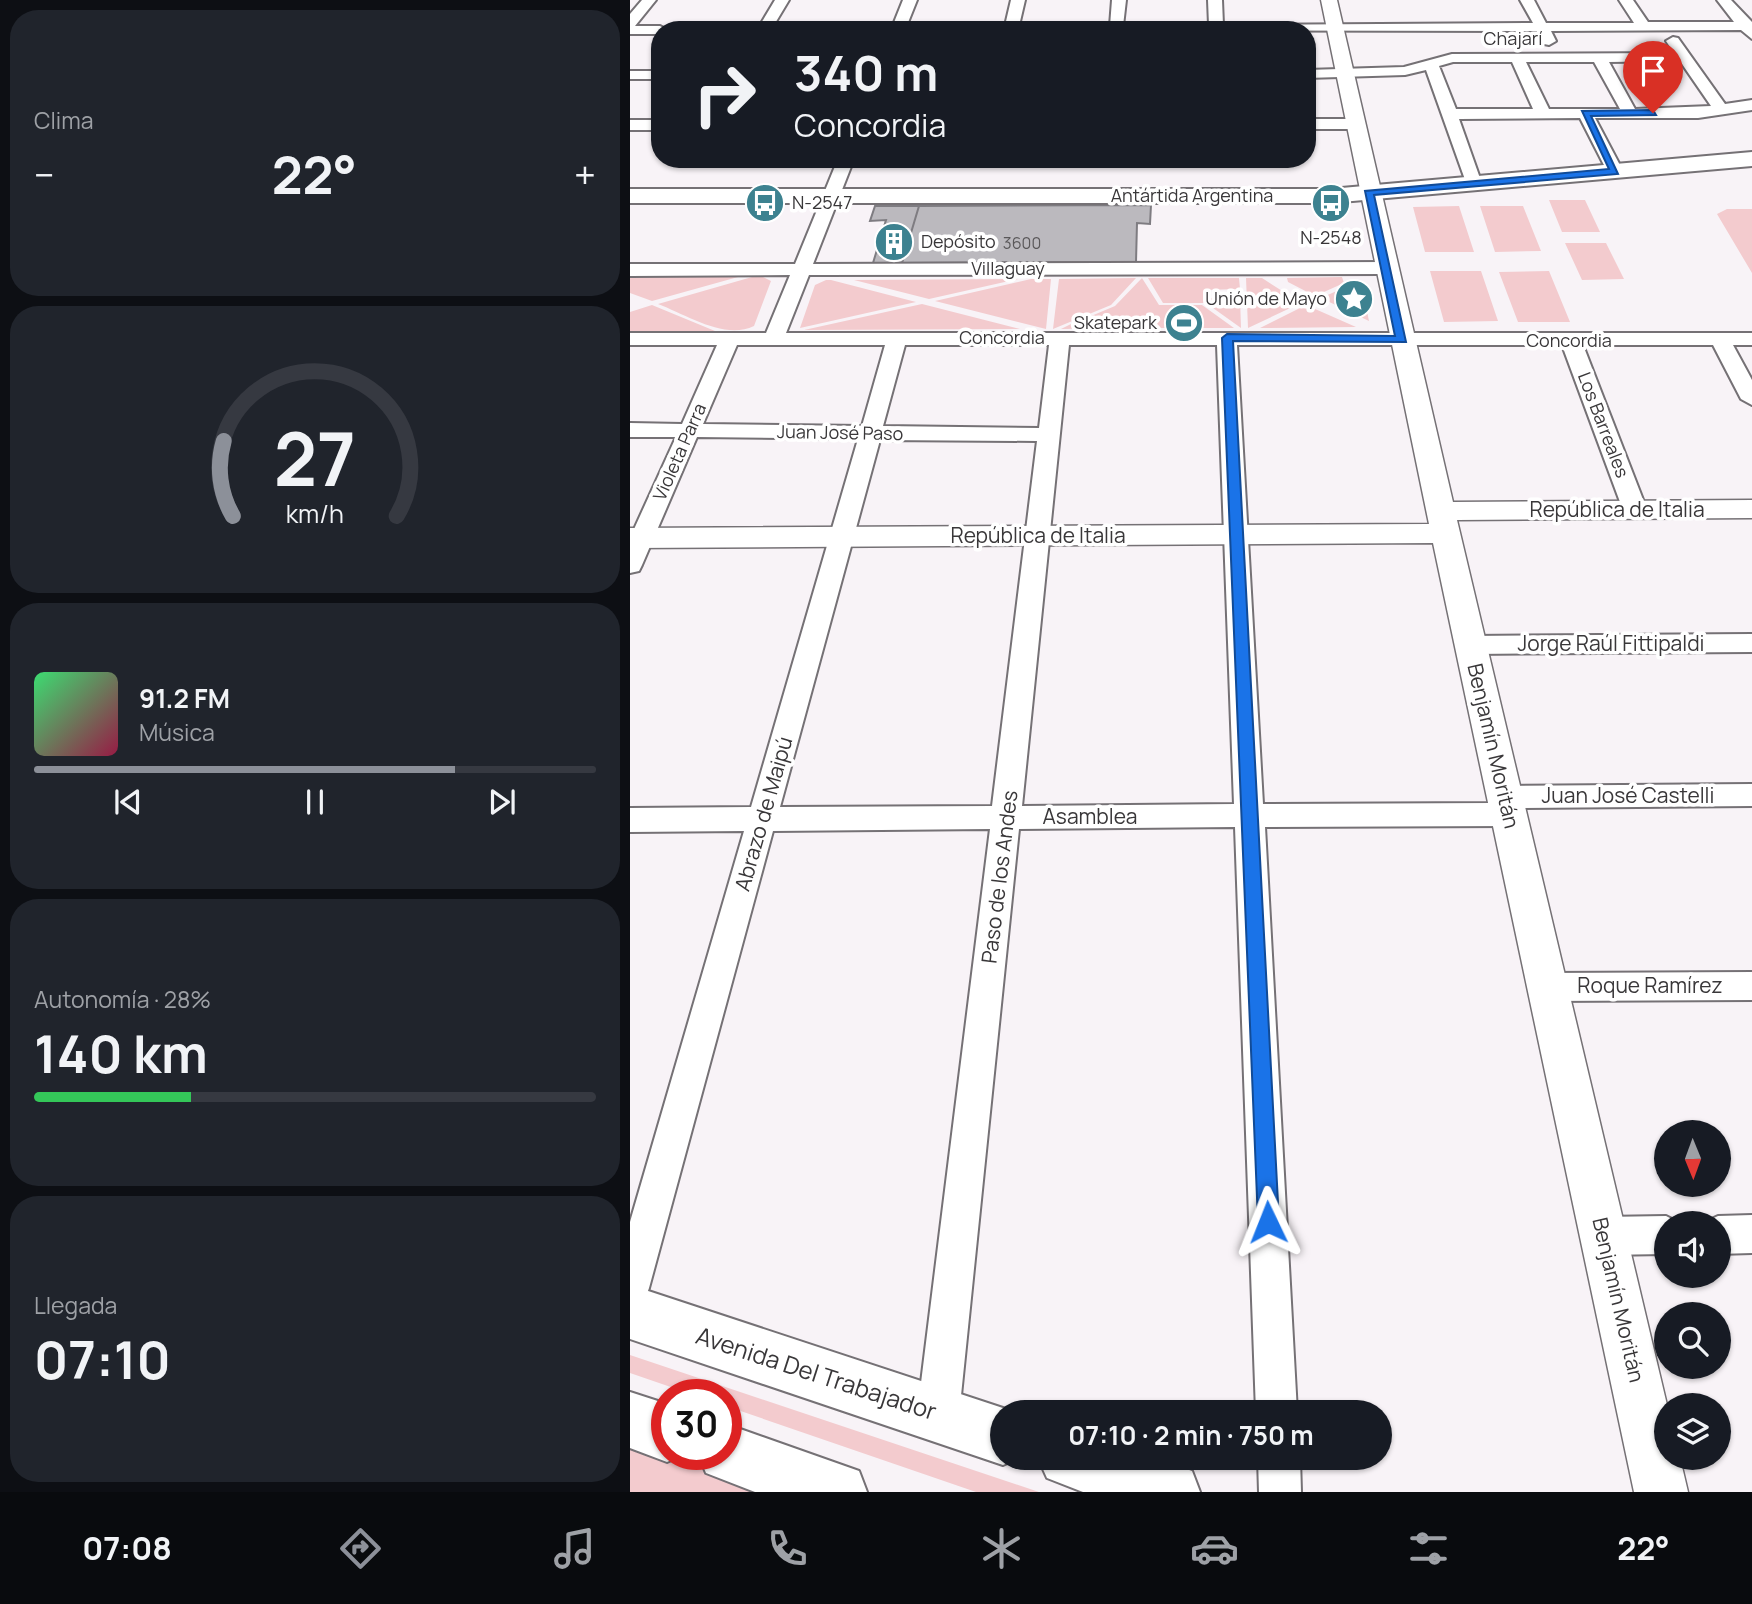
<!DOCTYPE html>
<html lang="es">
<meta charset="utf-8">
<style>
body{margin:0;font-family:Manrope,sans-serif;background:#20242c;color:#f1f3f6;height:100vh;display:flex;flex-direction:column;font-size:26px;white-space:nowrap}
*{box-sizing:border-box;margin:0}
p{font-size:23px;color:#9ea1a6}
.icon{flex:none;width:38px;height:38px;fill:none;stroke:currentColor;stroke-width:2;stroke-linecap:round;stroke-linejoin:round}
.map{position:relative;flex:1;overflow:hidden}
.details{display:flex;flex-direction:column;gap:10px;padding:10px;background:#0d0f14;width:630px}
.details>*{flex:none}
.top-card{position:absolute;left:21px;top:21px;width:665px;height:147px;border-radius:28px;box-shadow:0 2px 5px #0004;background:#171b24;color:#f1f3f6;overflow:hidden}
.needle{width:46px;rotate:179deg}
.buttons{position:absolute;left:1024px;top:1120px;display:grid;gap:14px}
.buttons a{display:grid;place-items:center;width:77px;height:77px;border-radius:50%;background:#171b24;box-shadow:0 2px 5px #0004;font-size:35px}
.speed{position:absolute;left:21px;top:1379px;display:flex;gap:14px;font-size:35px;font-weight:700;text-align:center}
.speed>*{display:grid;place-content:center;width:91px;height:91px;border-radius:50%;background:#171b24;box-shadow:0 2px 5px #0004;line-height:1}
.speed .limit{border:10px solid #d22;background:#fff;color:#111}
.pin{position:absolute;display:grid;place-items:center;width:60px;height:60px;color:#fff;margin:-72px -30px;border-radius:50% 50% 50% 0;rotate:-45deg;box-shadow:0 0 7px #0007}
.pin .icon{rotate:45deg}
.me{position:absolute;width:77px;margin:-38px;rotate:358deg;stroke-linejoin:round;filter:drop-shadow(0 0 5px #0008)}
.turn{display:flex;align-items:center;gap:24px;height:147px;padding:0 28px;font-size:32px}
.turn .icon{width:91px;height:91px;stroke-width:2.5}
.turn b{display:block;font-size:49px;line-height:60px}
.big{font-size:52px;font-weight:700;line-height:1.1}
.details .card{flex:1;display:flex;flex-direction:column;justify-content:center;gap:10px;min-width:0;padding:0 24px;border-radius:28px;background:#20242c}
.details .dial{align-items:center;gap:0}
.dial svg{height:182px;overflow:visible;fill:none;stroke:#363941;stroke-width:7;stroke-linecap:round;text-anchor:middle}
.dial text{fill:#f1f3f6;stroke:none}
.song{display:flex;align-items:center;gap:21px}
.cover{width:84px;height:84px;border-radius:10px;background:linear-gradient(135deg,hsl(140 70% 55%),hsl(340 70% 35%))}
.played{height:7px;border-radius:4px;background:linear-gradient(90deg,#8c9099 75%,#363941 75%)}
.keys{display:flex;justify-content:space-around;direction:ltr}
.heat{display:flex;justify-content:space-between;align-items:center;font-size:38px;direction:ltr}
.charge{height:10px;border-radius:5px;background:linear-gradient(90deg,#34c759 28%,#363941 0)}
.trip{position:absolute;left:360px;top:1400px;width:402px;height:70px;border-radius:35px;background:#171b24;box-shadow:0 2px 5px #0004;font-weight:700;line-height:70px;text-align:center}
.tab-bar{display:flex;height:112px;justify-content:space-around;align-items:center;background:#090b0e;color:#9ea1a6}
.tab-bar .icon{width:49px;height:49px}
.tab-bar .current{color:#8c9099}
.tab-bar b{font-size:32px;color:#f1f3f6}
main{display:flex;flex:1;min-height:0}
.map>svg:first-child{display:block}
.green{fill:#f3cbce}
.building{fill:#bbb9be;stroke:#7e7c81;stroke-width:2}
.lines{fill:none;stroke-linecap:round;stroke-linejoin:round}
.minor-casing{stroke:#757175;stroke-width:4}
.tertiary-casing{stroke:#757175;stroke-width:3}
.secondary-casing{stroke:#757175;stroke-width:4}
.primary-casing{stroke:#757175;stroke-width:4}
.minor{fill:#fff;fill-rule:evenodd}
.tertiary{fill:#fff;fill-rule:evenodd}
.secondary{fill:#fff;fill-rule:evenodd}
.primary{fill:#fff;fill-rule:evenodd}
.route{fill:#1a73e8;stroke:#114b97;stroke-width:2}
.labels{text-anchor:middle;stroke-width:7;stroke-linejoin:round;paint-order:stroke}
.far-number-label{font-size:16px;fill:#5a585a}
.far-street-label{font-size:18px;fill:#393739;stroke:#fff}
.far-poi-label{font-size:18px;fill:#393739;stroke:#fff;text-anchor:start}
.street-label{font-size:21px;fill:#393739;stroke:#fff}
.near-street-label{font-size:24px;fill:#393739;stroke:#fff}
</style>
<main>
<section class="details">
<div class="card"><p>Clima</p>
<div class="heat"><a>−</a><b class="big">22°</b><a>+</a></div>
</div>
<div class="card dial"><svg viewBox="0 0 100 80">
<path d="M14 69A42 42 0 1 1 86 69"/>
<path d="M14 69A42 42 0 0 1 10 36" stroke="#8c9099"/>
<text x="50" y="56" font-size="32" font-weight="700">27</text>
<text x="50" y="72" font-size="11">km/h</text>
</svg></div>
<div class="card">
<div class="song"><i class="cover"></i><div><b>91.2 FM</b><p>Música</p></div></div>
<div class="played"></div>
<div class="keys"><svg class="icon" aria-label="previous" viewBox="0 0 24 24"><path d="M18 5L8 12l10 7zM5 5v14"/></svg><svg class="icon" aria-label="pause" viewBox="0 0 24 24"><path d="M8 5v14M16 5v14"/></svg><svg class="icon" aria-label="next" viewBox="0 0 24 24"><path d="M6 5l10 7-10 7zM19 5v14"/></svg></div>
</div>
<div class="card"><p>Autonomía · 28%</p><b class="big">140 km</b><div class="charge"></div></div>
<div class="card"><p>Llegada</p><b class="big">07:10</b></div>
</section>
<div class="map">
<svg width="1122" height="1492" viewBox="0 0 1122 1492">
<rect width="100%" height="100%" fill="#f8f3f7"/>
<path class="green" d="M919 200H955L970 232H932Z
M829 206 844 252H795L783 207Z
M850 206H893L911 251 865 252Z
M1097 209H1122V273L1087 214Z
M935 243H976L994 279 952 280Z
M800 271H851L868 321 814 322Z
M919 271 940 322H888L869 272Z
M0 277H108L22 301 0 293Z
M122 277H133L141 281 124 326C94 340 57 315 28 304Z
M712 277 714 283 685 296 658 282 657 278Z
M506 278 481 305 423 329 429 279Z
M512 278 529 305H572L604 328H518L504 318 454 319 485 306Z
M518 278H609L610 289 576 290 577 298H610L611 328 576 303H533Z
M616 278H632L671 303 618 328Z
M388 279 299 299 224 280Z
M401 279H421L416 329 305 301Z
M196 280H201L286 302 170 328 185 285Z
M720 285 732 287 739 321 691 298Z
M292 304 390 329 174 330Z
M22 305 85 331H0V312Z
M676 305 726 327 630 328Z
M447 321H500L511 328 431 329Z
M0 1355 409 1492H346L96 1406V1395H64L0 1373Z
M0 1440 150 1492H0Z"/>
<path class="building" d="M521 205 520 224 507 223 506 262 272 263 289 206Z
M245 206H289L272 263H243L256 220 240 221Z"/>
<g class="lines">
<g class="minor-casing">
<path id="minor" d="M12 0H26L5 26H30L37 30H30V34H0V14Z
M145 0H159L141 30H127Z
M273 0H287L275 30H261Z
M381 0H395L388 30H374Z
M482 0H496L493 26 579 25 578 0H592L593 25 903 23 890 0H904L916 23H1004L989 0H1003L1018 22H1104L1087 0H1101L1122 22V39L1111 30 921 31 926 41 919 45 914 44 907 31 439 30 446 26H480Z
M1043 37 1048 38 1095 104 1122 100V110L1068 118H965L993 171 985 176 977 171 950 118 829 119 852 184 844 189 838 188 796 70 775 75 677 78V70L774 67 822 54 1044 53 1036 41ZM1050 61 1081 106 1005 109 979 62ZM823 62H882L903 109H826L809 66ZM896 62H964L990 109H919Z
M0 71H30V79H0Z
M677 119H725L733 124 725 129H677Z
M0 120H30V130H0Z
M208 159H224L183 264 756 262 765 268 756 274 179 275 156 333H1122V345H1103L1122 380V405L1111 399 1083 345H953L1017 510 1013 515H997L993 510 932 345H607L633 804 863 803 860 797 865 789 875 786 1122 784V806L891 808 894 814 889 822 879 826 635 827 667 1412H626L605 827 389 829 329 1415 323 1430 308 1436 293 1430 287 1415 360 829 143 831 19 1288 14 1302 0 1307V1222L114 831 0 832V808L121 807 228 439 67 437 12 565 9 571 0 573V538L46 437H0V423L52 424 87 345H0V333H136L160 275 0 276V264H165ZM107 345H255L232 426 73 424ZM275 345H419L409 428 253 426ZM439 345H587L604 804 392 806ZM250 440 407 441 362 806 150 807Z
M1122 634V652L841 654 832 651 828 645 832 639 841 636Z
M1122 972V1000L917 1001 905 997 901 987 905 977 917 973Z
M1122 1215V1253L1088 1254V1223L1075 1222 1088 1216Z
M1036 1216 1050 1223H1036V1254L973 1255 960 1249 954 1236 960 1223 973 1217Z
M628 1458H670L671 1492H629Z"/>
</g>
<g class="tertiary-casing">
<path id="tertiary" d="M691 0H707L823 502 1122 500V518L827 520 1037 1405 1036 1458H1050L1058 1492H1004L803 543 0 548V528L799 524Z"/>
</g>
<g class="secondary-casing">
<path id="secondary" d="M1122 152V166L700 203H0V189H700Z"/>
</g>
<g class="primary-casing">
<path id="primary" d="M0 1285 385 1412H373V1458H389L373 1465 0 1339Z
M0 1392 37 1404V1454H55L37 1462 0 1448Z
M96 1424 229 1471 237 1492H125L76 1473 68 1454H96Z
M408 1458H526L562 1471 570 1492H453L417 1478Z"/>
</g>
<use href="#minor" class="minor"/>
<use href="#tertiary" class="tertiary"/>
<use href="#secondary" class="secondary"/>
<use href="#primary" class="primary"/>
</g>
<path class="route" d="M1023 110 1026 115 961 116 988 174 744 195 776 342 603 341 649 1222 646 1230 638 1233 631 1230 628 1222 592 338 597 334 765 336 735 191 979 169 952 111Z"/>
<defs>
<g id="bus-disc" transform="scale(2.0125)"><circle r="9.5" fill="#3d8290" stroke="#fff"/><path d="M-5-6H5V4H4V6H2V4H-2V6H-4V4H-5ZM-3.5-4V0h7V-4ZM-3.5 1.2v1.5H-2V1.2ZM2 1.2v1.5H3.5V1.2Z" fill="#fff"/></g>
<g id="building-disc" transform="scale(2.0125)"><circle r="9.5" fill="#3d8290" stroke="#fff"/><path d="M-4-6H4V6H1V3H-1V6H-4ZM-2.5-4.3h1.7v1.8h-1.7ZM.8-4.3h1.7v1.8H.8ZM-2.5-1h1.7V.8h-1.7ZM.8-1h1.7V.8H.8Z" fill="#fff"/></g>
<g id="sight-disc" transform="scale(2.0125)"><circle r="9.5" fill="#3d8290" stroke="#fff"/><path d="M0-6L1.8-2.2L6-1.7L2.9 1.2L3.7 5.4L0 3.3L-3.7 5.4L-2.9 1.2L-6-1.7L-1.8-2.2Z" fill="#fff"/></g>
<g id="stadium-disc" transform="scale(2.0125)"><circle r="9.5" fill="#3d8290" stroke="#fff"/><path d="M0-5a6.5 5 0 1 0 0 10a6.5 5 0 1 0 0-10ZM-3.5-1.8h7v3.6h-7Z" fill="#fff"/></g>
</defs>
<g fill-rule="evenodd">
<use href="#bus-disc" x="135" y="203"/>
<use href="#bus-disc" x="701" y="203"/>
<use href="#building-disc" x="264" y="242"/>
<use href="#sight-disc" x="724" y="299"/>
<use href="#stadium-disc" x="554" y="323"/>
</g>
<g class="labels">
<g class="far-number-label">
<text x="392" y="249">3600</text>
</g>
<g class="far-street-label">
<text x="883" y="45">Chajarí</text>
<text x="562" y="202">Antártida Argentina</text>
<text x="378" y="275">Villaguay</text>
<text x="372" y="344">Concordia</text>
<text x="939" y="347">Concordia</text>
<text transform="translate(973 425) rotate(69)" y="6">Los Barreales</text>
<text transform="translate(210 433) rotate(1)" y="6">Juan José Paso</text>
<text transform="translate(50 452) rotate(-66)" y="6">Violeta Parra</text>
</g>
<g class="far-poi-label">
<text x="162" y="209">N-2547</text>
<text x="701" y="244" text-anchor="middle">N-2548</text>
<text x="291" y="248">Depósito</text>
<text x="697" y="305" text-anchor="end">Unión de Mayo</text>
<text x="527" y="329" text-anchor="end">Skatepark</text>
</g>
<g class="street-label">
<text x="987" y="517">República de Italia</text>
<text x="408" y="543">República de Italia</text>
<text x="981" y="651">Jorge Raúl Fittipaldi</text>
<text transform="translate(863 746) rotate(77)" y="7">Benjamín Moritán</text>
<text x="998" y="803">Juan José Castelli</text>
<text transform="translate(134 814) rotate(-74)" y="7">Abrazo de Maipú</text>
<text x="460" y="824">Asamblea</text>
<text transform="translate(370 877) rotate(-83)" y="7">Paso de los Andes</text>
<text x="1020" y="993">Roque Ramírez</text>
<text transform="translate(988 1300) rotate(77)" y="7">Benjamín Moritán</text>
</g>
<g class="near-street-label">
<text transform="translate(186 1374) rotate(18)" y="8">Avenida Del Trabajador</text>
</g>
</g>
</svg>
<div class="buttons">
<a><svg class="needle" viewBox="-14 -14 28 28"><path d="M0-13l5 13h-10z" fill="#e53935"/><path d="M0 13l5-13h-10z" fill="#9ea1a6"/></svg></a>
<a><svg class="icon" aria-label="sound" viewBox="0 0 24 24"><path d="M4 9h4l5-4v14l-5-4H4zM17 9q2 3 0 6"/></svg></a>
<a><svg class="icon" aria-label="search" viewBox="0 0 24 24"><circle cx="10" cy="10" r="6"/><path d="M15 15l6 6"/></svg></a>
<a><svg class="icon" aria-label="layers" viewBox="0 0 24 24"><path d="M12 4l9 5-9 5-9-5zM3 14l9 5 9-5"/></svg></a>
</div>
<div class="speed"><div class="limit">30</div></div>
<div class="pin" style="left:1023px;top:113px;background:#d93025"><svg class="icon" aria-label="arrive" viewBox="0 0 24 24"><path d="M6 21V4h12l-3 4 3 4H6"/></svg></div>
<svg class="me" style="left:638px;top:1222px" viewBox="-20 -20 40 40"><path d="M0-17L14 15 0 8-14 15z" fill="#1a73e8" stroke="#fff" stroke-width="4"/></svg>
<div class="trip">07:10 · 2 min · 750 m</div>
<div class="top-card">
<div class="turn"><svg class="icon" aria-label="right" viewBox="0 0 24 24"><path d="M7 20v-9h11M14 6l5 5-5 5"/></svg><div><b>340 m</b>Concordia</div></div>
</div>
</div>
</main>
<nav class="tab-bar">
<b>07:08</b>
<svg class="icon current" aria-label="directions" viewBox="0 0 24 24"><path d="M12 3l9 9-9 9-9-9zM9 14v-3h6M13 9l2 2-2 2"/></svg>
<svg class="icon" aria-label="music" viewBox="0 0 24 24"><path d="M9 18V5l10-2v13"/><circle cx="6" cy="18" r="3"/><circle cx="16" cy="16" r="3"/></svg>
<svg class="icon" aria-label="phone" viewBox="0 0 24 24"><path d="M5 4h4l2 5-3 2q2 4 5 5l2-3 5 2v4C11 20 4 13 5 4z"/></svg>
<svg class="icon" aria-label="climate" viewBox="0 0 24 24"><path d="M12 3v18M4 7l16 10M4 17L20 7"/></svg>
<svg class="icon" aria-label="car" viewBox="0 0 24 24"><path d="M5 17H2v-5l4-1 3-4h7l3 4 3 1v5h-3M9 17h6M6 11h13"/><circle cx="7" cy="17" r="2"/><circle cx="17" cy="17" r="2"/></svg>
<svg class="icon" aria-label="filters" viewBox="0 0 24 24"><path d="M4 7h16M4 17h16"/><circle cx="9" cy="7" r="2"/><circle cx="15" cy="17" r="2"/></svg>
<b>22°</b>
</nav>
